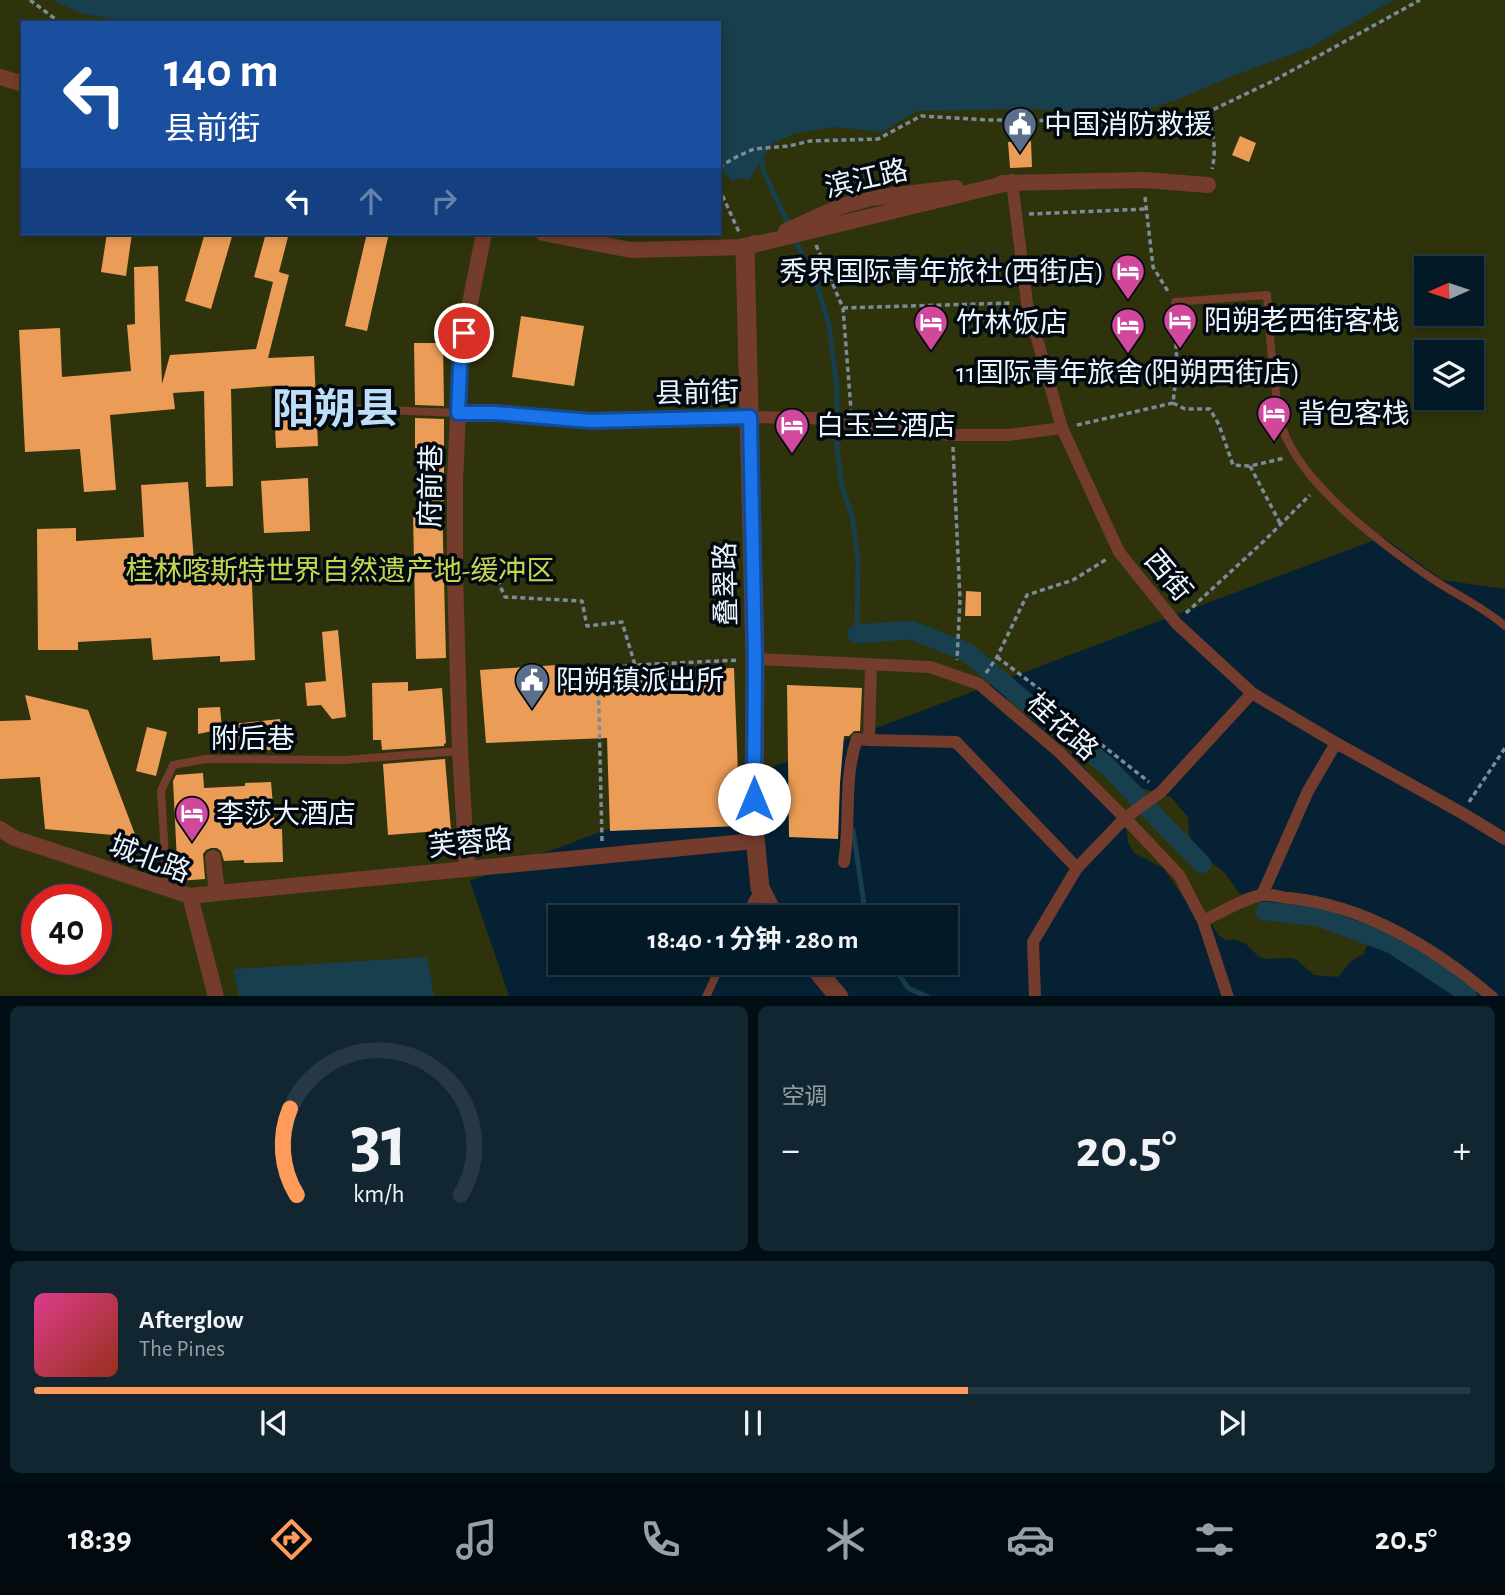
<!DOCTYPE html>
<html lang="zh">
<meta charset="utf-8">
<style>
body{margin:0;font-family:"Alegreya Sans","Noto Sans SC",sans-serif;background:#122632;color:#f1f3f6;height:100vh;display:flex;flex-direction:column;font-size:26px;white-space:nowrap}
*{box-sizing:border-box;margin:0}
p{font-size:23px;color:#97a0a7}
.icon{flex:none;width:38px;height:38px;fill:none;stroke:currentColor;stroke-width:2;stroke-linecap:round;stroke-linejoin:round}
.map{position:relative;height:996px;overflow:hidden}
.sheet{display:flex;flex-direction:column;gap:10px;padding:10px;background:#020e15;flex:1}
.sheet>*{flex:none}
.top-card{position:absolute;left:21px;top:21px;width:700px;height:214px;border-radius:0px;box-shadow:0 4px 10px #0003,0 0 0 2px #253843;background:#1a4fa0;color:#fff;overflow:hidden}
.needle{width:46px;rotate:267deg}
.controls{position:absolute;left:1414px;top:256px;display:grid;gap:14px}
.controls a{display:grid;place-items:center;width:70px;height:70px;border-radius:0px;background:#041926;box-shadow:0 4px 10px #0003,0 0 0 2px #253843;font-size:35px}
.speed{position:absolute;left:21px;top:884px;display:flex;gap:14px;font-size:35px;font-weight:700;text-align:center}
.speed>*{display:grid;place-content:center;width:91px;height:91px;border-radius:50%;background:#041926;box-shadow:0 4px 10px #0003,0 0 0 2px #253843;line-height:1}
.speed .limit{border:10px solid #d22;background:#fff;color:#111}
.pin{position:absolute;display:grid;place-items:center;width:60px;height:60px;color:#fff;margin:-30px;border:4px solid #fff;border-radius:50%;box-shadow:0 2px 7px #0007}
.me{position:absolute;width:77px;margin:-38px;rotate:0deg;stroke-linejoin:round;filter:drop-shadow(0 0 5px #0008)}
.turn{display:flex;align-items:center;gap:24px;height:147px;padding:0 28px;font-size:32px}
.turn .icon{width:91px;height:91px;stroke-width:2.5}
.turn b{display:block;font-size:49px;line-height:60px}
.lanes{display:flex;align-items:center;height:66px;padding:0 28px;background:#0003;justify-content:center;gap:35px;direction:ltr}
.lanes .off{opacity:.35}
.big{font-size:52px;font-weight:700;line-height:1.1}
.sheet .widget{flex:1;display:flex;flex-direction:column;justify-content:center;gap:10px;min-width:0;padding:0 24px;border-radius:10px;background:#122632}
.sheet .dial{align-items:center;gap:0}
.dial svg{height:182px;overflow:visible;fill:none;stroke:#253843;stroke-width:7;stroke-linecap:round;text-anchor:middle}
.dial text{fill:#f1f3f6;stroke:none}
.song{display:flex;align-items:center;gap:21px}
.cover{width:84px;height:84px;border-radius:10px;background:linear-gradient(135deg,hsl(330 70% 55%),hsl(10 70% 35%))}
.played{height:7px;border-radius:4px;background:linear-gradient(90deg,#ff9b5a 65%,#253843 65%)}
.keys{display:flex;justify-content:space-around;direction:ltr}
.heat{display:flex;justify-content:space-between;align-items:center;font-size:38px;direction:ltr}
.sheet .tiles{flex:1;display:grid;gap:10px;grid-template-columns:1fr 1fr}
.widget:last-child{grid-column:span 2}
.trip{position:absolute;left:548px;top:905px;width:410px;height:70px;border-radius:0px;background:#041926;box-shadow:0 4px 10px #0003,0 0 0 2px #253843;font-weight:700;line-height:70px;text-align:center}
.tabs{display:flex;height:112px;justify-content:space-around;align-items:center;background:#020a0f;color:#97a0a7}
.tabs .icon{width:49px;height:49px}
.tabs .on{color:#ff9b5a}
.tabs b{font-size:32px;color:#f1f3f6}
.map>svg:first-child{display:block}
.green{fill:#2e330b;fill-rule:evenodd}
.water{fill:#173f4d}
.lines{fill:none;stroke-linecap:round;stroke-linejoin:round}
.stream{stroke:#173f4d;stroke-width:5}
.canal{stroke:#173f4d;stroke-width:19}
.building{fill:#eb9d57}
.path{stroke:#7a8c99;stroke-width:3.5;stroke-dasharray:5 3.5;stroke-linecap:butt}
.service{stroke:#743c2c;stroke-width:8}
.pedestrian{stroke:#743c2c;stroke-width:12}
.minor{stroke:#743c2c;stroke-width:16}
.tertiary{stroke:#743c2c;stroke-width:19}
.route-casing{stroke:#114b97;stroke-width:18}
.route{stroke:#1a73e8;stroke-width:12}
.labels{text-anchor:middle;stroke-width:7;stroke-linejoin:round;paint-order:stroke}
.poi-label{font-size:28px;fill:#ecf5fd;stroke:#020911;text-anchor:start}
.street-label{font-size:28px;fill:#ecf5fd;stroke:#020911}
.park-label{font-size:28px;fill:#c5d652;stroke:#020911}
.town-label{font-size:42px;font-weight:bold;fill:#beddf7;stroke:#020911}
</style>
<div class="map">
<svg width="1505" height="997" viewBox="0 0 1505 997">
<rect width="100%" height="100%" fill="#052133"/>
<path class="green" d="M0 0H1505V589L1442 580 1383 537 470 881 509 996 0 997ZM23 23H719V233H23ZM1426 268H1472V313H1426ZM1426 352H1472V397H1426ZM37 900H96V959H37Z
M1010 694 1093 761 1135 786 1171 797 1188 817 1189 834 1193 845 1208 860 1224 872 1240 894 1262 903 1305 909 1335 916 1365 926 1367 945 1364 954 1351 961 1338 977 1314 975 1297 960 1290 958 1266 959 1258 956 1246 944 1236 940H1226L1219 936 1202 909 1186 901 1163 868 1134 853 1128 842 1124 809 1101 787 1083 766 1036 722 1018 711 1007 701V695Z"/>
<path class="water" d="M51 0H1394L1311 47 1230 77 1179 99 1124 117 1078 111 1026 109 917 111 882 132 834 127 797 133 773 143 749 180 739 179 732 181 719 166V23H142L83 14Z
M427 957 434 996H239L233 969Z"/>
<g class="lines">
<path class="stream" d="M762 160 763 170 790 228
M794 237 818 289 829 325 837 389V450L842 487 852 516 858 560 857 634
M853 830 866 917
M891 962 908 988 928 997"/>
<path class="canal" d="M857 634 911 630 967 652 1031 706 1106 765 1202 864
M1265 911 1319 917 1392 944 1462 990 1468 997"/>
</g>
<path class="building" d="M1240 136 1256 143 1249 162 1232 155Z
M1031 141 1032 167 1010 168 1008 142Z
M107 233H132L126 276 101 272Z
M205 233H233L211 309 185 301Z
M266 233H289L279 272 289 275 268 358 314 356 318 446 276 448 273 386 231 389 233 486 206 487 204 391 173 393 175 409 110 415 116 490 84 492 80 449 25 452 19 330 60 328 62 377 131 371 127 325 135 324 134 267 158 266 162 384 170 355 256 349 273 282 254 277Z
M367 233H389L367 331 345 326Z
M521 316 584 326 574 386 512 377Z
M414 343H443L444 406 415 405Z
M415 418 444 419V501H442L446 658 416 659 413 514H421L419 448H415Z
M308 478 310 531 264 533 261 481Z
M188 482 194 562 251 559 255 660 220 662V656L153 660 151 638 78 642V650H38L37 529 76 528V541L144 537 141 485Z
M966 591 981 592V616H965Z
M338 630 346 717 332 719 321 705 307 706 305 683 326 681 322 632Z
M557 665 605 698 604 672 734 668 740 826 610 831 607 738 486 743 480 670Z
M408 682V691L442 688 446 743 444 744V746L382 750 381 740H373L372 683Z
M787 685 862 688 860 731H854L849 736H844L840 783 838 839 789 837Z
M25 695 88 710 136 837 45 829 40 777 0 779V721L31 720Z
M220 707 222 729 198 734V708Z
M280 719 283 749 237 752 234 724Z
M147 727 167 732 156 776 136 771Z
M445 759 451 830 388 835 383 764Z
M203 773 204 788 245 786V783L271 782 275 829H282L283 862 244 863V860L224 861 221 851 217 848H211L206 850 203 854 205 879 178 881 173 781 176 775Z"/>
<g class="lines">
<path class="path" d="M30 0 58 21 70 23
M1206 113 1273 81 1420 0
M719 167 738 156 754 149 789 146 810 141 878 139 921 116 990 120 1098 121 1121 135 1163 129 1206 113C1213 132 1217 149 1212 169
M719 188 739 232
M1145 197 1153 267 1169 293
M1029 214 1146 209
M816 245 843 308 851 410
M843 308 1013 303
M1173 403 1185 409H1210L1219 425 1233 465 1250 466 1285 458
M1077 425 1173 403 1177 369 1175 313
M953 447 960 599 957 660
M1250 466 1281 525
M470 572 493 570 505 597 582 601 587 626 622 622 635 665 739 660
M1186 613 1264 541 1310 495
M997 657 1038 688 1098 742 1149 782
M986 673 997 657 1027 595 1073 580 1107 559
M1066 739 1077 723
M1469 802 1505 748
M602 841 598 670 635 665"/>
<path class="service" d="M1175 302 1267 295C1269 325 1271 355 1275 385 1277 399 1278 414 1282 427 1300 483 1378 541 1425 574 1450 592 1481 605 1505 626
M335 408 458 413
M167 888 161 791 173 765 206 759 344 760 460 751
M744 917 759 889
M706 997 722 962"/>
<path class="pedestrian" d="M1012 182 1027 303 1062 428 1119 552 1176 623 1252 693 1336 743 1462 813 1505 839
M750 417 811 418 952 435H1008L1062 428
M755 659 930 667 979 684 1058 751 1125 818 1179 875 1203 921 1228 997
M869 740 956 742 1077 868
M844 862C851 821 843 778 857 739L869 740 871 665
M1262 895 1308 791 1336 743
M1203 921C1220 913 1244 898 1262 895 1270 894 1280 897 1289 898 1364 905 1435 948 1492 997
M1035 997 1033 942 1077 868 1125 818 1161 792 1252 693"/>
<path class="minor" d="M0 77 23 84
M1002 183 1144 180 1208 185
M786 231 839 207 870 198 956 188
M543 233 631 250 745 247 755 243
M745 256V247L1012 182
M458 413H495L590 420 750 417
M0 829 14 838 190 896 216 997
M213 858 217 893 755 841V832
M467 868 460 751 455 573V482L460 367 464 333 484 233
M190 896 227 892"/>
<path class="tertiary" d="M745 247 755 659 754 827 760 888 775 917
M810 962 839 997"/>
</g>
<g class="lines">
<g class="route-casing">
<path id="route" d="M464 333 460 367 458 413H495L590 421 750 417 755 659 754 799"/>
</g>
<use href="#route" class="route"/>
</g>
<defs>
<g id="civic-pin" transform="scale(1.75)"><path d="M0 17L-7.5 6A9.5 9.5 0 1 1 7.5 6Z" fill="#5c6f8a" stroke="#020911"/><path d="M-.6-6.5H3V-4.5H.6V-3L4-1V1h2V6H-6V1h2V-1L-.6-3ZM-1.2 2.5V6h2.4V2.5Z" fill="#fff"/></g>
<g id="hotel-pin" transform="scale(1.75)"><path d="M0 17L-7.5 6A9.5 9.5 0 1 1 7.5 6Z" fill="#d1479c" stroke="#020911"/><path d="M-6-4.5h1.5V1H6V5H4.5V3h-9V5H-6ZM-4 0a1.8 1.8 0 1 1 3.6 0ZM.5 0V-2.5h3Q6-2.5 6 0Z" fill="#fff"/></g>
</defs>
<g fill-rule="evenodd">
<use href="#civic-pin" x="1020" y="124"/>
<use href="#hotel-pin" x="1128" y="271"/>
<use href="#hotel-pin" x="1180" y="320"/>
<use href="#hotel-pin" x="931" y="322"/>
<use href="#hotel-pin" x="1128" y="325"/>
<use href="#hotel-pin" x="1274" y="413"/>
<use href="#hotel-pin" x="792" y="425"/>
<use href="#civic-pin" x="532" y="680"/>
<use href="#hotel-pin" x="192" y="813"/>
</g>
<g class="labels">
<g class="poi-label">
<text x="1044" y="134">中国消防救援</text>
<text x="1104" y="281" text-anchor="end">秀界国际青年旅社(西街店)</text>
<text x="1204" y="330">阳朔老西街客栈</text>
<text x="956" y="332">竹林饭店</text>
<text x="1128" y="382" text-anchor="middle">11国际青年旅舍(阳朔西街店)</text>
<text x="1298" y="423">背包客栈</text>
<text x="816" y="435">白玉兰酒店</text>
<text x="556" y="690">阳朔镇派出所</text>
<text x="216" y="823">李莎大酒店</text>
</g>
<g class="street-label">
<text transform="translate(866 178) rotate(-13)" y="10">滨江路</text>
<text transform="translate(697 392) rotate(-1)" y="10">县前街</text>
<text transform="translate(430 486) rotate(-89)" y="10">府前巷</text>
<text transform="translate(1169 575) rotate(50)" y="10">西街</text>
<text transform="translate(725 584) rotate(-91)" y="10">叠翠路</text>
<text transform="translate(1063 726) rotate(42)" y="10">桂花路</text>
<text x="253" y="748">附后巷</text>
<text transform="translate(470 842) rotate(-6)" y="10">芙蓉路</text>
<text transform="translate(150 858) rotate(21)" y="10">城北路</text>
</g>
<g class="park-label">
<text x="340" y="580">桂林喀斯特世界自然遗产地-缓冲区</text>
</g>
<g class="town-label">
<text x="335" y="423">阳朔县</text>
</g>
</g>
</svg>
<div class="controls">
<a><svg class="needle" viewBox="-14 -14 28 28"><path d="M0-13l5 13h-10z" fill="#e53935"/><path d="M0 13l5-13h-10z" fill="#97a0a7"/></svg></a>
<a><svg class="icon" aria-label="layers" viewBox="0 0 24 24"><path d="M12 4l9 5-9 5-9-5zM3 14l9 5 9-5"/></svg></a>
</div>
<div class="speed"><div class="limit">40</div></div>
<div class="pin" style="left:464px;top:333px;background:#d93025"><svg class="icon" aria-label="arrive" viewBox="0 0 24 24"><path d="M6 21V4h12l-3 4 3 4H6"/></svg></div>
<svg class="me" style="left:754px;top:799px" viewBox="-20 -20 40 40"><circle r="19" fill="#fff"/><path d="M0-13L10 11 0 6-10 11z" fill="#1a73e8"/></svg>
<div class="trip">18:40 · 1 分钟 · 280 m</div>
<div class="top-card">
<div class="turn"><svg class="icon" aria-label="left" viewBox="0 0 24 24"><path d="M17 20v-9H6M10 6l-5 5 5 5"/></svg><div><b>140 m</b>县前街</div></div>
<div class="lanes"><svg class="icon" aria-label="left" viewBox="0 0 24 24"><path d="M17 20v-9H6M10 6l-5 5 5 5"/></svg><svg class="icon off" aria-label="ahead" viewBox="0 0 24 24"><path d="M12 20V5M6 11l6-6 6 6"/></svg><svg class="icon off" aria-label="right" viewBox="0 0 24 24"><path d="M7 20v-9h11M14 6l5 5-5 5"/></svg></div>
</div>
</div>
<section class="sheet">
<div class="tiles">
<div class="widget dial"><svg viewBox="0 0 100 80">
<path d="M14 69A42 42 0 1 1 86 69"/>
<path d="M14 69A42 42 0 0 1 11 31" stroke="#ff9b5a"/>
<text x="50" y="56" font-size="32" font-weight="700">31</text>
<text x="50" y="72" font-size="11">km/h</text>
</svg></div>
<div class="widget"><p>空调</p>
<div class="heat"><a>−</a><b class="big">20.5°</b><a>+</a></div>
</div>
<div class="widget">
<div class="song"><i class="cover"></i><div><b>Afterglow</b><p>The Pines</p></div></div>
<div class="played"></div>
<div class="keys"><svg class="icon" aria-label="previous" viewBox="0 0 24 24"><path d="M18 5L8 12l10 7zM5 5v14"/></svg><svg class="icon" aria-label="pause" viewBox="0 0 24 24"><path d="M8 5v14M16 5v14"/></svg><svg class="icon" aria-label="next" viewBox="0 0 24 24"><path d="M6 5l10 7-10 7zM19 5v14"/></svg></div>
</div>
</div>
</section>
<nav class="tabs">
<b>18:39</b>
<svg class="icon on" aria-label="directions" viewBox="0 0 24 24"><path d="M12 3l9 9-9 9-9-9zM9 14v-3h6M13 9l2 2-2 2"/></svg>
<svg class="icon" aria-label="music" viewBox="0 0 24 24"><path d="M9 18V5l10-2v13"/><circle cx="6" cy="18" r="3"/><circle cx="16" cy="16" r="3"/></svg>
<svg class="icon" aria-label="phone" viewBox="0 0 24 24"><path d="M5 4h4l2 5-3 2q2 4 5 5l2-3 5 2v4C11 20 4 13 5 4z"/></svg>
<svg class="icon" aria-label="climate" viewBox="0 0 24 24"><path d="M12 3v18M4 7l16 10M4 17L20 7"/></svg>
<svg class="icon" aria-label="car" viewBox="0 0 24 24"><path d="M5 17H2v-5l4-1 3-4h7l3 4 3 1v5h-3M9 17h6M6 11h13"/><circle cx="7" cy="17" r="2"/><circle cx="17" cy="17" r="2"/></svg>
<svg class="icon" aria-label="filters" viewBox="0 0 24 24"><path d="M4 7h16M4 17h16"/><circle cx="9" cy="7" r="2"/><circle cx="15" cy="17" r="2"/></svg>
<b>20.5°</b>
</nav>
